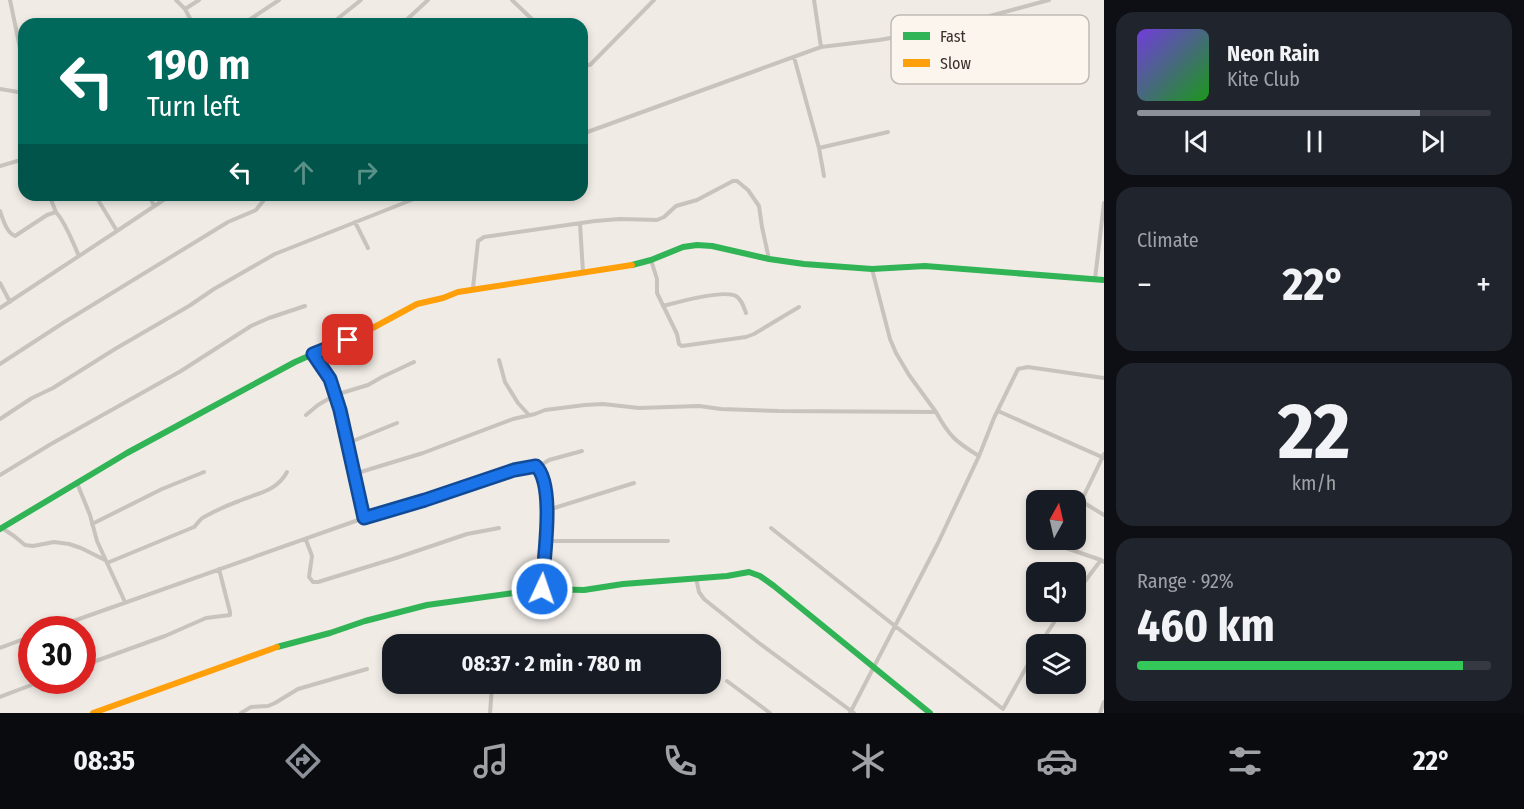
<!DOCTYPE html>
<meta charset="utf-8">
<style>
body{margin:0;font-family:"Fira Sans Condensed",sans-serif;background:#20242c;color:#f1f3f6;height:100vh;display:flex;flex-direction:column;font-size:22px;white-space:nowrap}
*{box-sizing:border-box;margin:0}
p{font-size:20px;color:#9ea1a6}
.icon{flex:none;width:33px;height:33px;fill:none;stroke:currentColor;stroke-width:2;stroke-linecap:round;stroke-linejoin:round}
.map{position:relative;flex:1;overflow:hidden}
.panel{display:flex;flex-direction:column;gap:12px;padding:12px;background:#0d0f14;width:420px}
.panel>*{flex:none}
.hud{position:absolute;left:18px;top:18px;width:570px;height:183px;border-radius:18px;box-shadow:0 3px 9px #0003;background:#00695c;color:#fff;overflow:hidden}
.needle{width:39px;rotate:8deg}
.controls{position:absolute;left:1026px;top:490px;display:grid;gap:12px}
.controls a{display:grid;place-items:center;width:60px;height:60px;border-radius:12px;background:#171b24;box-shadow:0 3px 9px #0003;font-size:30px}
.speed{position:absolute;left:18px;top:616px;display:flex;gap:12px;font-size:30px;font-weight:700;text-align:center}
.speed>*{display:grid;place-content:center;width:78px;height:78px;border-radius:50%;background:#171b24;box-shadow:0 3px 9px #0003;line-height:1}
.speed .limit{border:9px solid #d22;background:#fff;color:#111}
.pin{position:absolute;display:grid;place-items:center;width:51px;height:51px;color:#fff;margin:-26px;border-radius:12px;box-shadow:0 3px 9px #0006}
.me{position:absolute;width:66px;margin:-33px;rotate:3deg;stroke-linejoin:round;filter:drop-shadow(0 0 4px #0008)}
.turn{display:flex;align-items:center;gap:21px;height:126px;padding:0 30px;font-size:27px}
.turn .icon{width:78px;height:78px;stroke-width:2.5}
.turn b{display:block;font-size:42px;line-height:51px}
.lanes{display:flex;align-items:center;height:57px;padding:0 30px;background:#0003;justify-content:center;gap:30px;direction:ltr}
.lanes .off{opacity:.35}
.big{font-size:45px;font-weight:700;line-height:1.1}
.panel .tile{flex:1;display:flex;flex-direction:column;justify-content:center;gap:9px;min-width:0;padding:0 21px;border-radius:18px;background:#20242c}
.panel .dial{align-items:center;gap:0}
.dial b{font-size:78px;line-height:1}
.song{display:flex;align-items:center;gap:18px}
.cover{width:72px;height:72px;border-radius:9px;background:linear-gradient(135deg,hsl(260 70% 55%),hsl(120 70% 35%))}
.played{height:6px;border-radius:3px;background:linear-gradient(90deg,#8c9099 80%,#363941 80%)}
.keys{display:flex;justify-content:space-around;direction:ltr}
.heat{display:flex;justify-content:space-between;align-items:center;font-size:33px;direction:ltr}
.charge{height:9px;border-radius:4px;background:linear-gradient(90deg,#34c759 92%,#363941 0)}
.trip{position:absolute;left:382px;top:634px;width:339px;height:60px;border-radius:18px;background:#171b24;box-shadow:0 3px 9px #0003;font-weight:700;line-height:60px;text-align:center}
.dock{display:flex;height:96px;justify-content:space-around;align-items:center;background:#090b0e;color:#9ea1a6}
.dock .icon{width:42px;height:42px}
.dock .on{color:#8c9099}
.dock b{font-size:27px;color:#f1f3f6}
main{display:flex;flex:1;min-height:0}
.map>svg:first-child{display:block}
.lines{fill:none;stroke-linecap:round;stroke-linejoin:round}
.street{stroke:#c9c3be;stroke-width:4}
.fast{stroke:#30b455;stroke-width:6}
.slow{stroke:#ff9f0a;stroke-width:6}
.route-casing{stroke:#114b97;stroke-width:15}
.route{stroke:#1a73e8;stroke-width:10}
.key{fill:#fbf5ee;stroke:#c1bab4;stroke-width:1.5}
.key-label{font-size:16px;fill:#3b302b}
</style>
<main>
<div class="map">
<svg width="1104" height="713" viewBox="0 0 1104 713">
<rect width="100%" height="100%" fill="#f0ebe5"/>
<g class="lines">
<path class="street" d="M10 0 24 67
M176 0 185 9 193 24
M512 0 537 24
M814 0 821 47
M185 9 199 0
M243 24 279 0
M331 24 361 0
M402 24 428 0
M794 57 819 148 824 176
M582 65H590L654 0
M0 89 24 93
M582 134 821 47 879 40 908 35 975 20 1049 0
M819 148 888 132
M0 166 24 159
M49 195 56 212
M95 195 117 231 171 195
M149 195 154 206
M0 211C3 220 7 233 15 236L47 215 56 212C67 225 72 241 79 256
M355 222 368 248
M580 224 583 272
M651 260 657 279V293L677 334 679 344 682 346 746 337 754 334 799 307
M872 269 890 339 896 353 909 375 936 412
M1095 279 1104 203
M0 283 10 302
M473 288 478 241 484 237 595 221 620 219 657 220 664 217 676 206 697 200 733 181H737L748 190 759 206 762 227 769 259
M663 306C678 302 724 289 736 296 742 300 744 307 746 313
M0 308 117 231
M313 355 330 379 340 410 364 518
M499 360 505 382 518 403 529 415
M0 364 63 323 228 222 256 210 268 195
M998 411 1104 458
M306 415 318 405 335 395 368 385 382 377 414 362
M0 419 32 398 53 388 115 349 189 306 214 289 275 254 424 195
M348 443 397 423
M538 467 549 460 582 451
M354 474 423 453 513 419 535 414 545 410 585 405 603 404 639 408 699 406 721 409 779 411 936 412C949 436 956 442 979 456
M0 475 51 444 181 371 251 326 269 318 305 306
M77 483 90 515 97 541 125 602
M1081 501 1104 515
M548 510 634 483
M1076 512 1104 454
M92 524 162 489 204 472
M2 528 14 536 25 545 33 546 54 542 69 544 81 548 105 560
M771 528 895 626 850 713
M306 540 312 556 309 577 313 582H318L396 558 467 534 499 528
M1061 540V545L1063 547 1101 560
M546 541H668
M107 563 194 527C197 524 200 519 204 517 215 511 228 505 239 501 258 493 277 491 287 472
M696 578 699 592 704 599 759 643 854 713
M1076 593 1101 560 1104 562
M48 630 364 518C409 505 454 490 498 475 505 473 532 462 538 467 541 469 541 476 542 479 553 515 544 552 542 588
M1039 645 1061 612
M0 648 32 636
M1036 650 1003 709 895 626 938 543 979 456 994 418 1018 369 1028 367 1104 378
M82 666 165 636 206 618 230 615V612L219 569
M727 681 770 713
M0 697 42 681
M241 713 251 707 268 706 275 703 298 689 367 669
M490 713 492 687
M1100 713 1104 702"/>
<path class="fast" d="M632 265 651 260 683 247 697 245 712 246 769 259 804 264 872 269 925 266 1104 280
M0 529 127 453 295 362 320 351
M277 647 330 633 365 621 427 605 542 589 584 590 623 584 727 576 749 572 760 576 774 586 930 713"/>
<path class="slow" d="M320 351 367 331 417 304 443 298 458 292 632 265
M93 713 277 647"/>
</g>
<g class="lines">
<g class="route-casing">
<path id="route" d="M348 340 313 354 330 379 340 410 364 518 425 500 514 470 536 466C556 486 543 561 542 589"/>
</g>
<use href="#route" class="route"/>
</g>
<rect x="891" y="15" width="198" height="69" rx="9" class="key"/>
<rect x="903" y="32" width="27" height="8" fill="#30b455"/>
<rect x="903" y="59" width="27" height="8" fill="#ff9f0a"/>
<g class="key-label">
<text x="940" y="42">Fast</text>
<text x="940" y="69">Slow</text>
</g>
</svg>
<div class="controls">
<a><svg class="needle" viewBox="-14 -14 28 28"><path d="M0-13l5 13h-10z" fill="#e53935"/><path d="M0 13l5-13h-10z" fill="#9ea1a6"/></svg></a>
<a><svg class="icon" aria-label="sound" viewBox="0 0 24 24"><path d="M4 9h4l5-4v14l-5-4H4zM17 9q2 3 0 6"/></svg></a>
<a><svg class="icon" aria-label="layers" viewBox="0 0 24 24"><path d="M12 4l9 5-9 5-9-5zM3 14l9 5 9-5"/></svg></a>
</div>
<div class="speed"><div class="limit">30</div></div>
<div class="pin" style="left:348px;top:340px;background:#d93025"><svg class="icon" aria-label="arrive" viewBox="0 0 24 24"><path d="M6 21V4h12l-3 4 3 4H6"/></svg></div>
<svg class="me" style="left:542px;top:589px" viewBox="-20 -20 40 40"><circle r="17" fill="#1a73e8" stroke="#fff" stroke-width="3"/><path d="M0-11L8 9 0 5-8 9z" fill="#fff"/></svg>
<div class="trip">08:37 · 2 min · 780 m</div>
<div class="hud">
<div class="turn"><svg class="icon" aria-label="left" viewBox="0 0 24 24"><path d="M17 20v-9H6M10 6l-5 5 5 5"/></svg><div><b>190 m</b>Turn left</div></div>
<div class="lanes"><svg class="icon" aria-label="left" viewBox="0 0 24 24"><path d="M17 20v-9H6M10 6l-5 5 5 5"/></svg><svg class="icon off" aria-label="ahead" viewBox="0 0 24 24"><path d="M12 20V5M6 11l6-6 6 6"/></svg><svg class="icon off" aria-label="right" viewBox="0 0 24 24"><path d="M7 20v-9h11M14 6l5 5-5 5"/></svg></div>
</div>
</div>
<section class="panel">
<div class="tile">
<div class="song"><i class="cover"></i><div><b>Neon Rain</b><p>Kite Club</p></div></div>
<div class="played"></div>
<div class="keys"><svg class="icon" aria-label="previous" viewBox="0 0 24 24"><path d="M18 5L8 12l10 7zM5 5v14"/></svg><svg class="icon" aria-label="pause" viewBox="0 0 24 24"><path d="M8 5v14M16 5v14"/></svg><svg class="icon" aria-label="next" viewBox="0 0 24 24"><path d="M6 5l10 7-10 7zM19 5v14"/></svg></div>
</div>
<div class="tile"><p>Climate</p>
<div class="heat"><a>−</a><b class="big">22°</b><a>+</a></div>
</div>
<div class="tile dial"><b>22</b><p>km/h</p></div>
<div class="tile"><p>Range · 92%</p><b class="big">460 km</b><div class="charge"></div></div>
</section>
</main>
<nav class="dock">
<b>08:35</b>
<svg class="icon on" aria-label="directions" viewBox="0 0 24 24"><path d="M12 3l9 9-9 9-9-9zM9 14v-3h6M13 9l2 2-2 2"/></svg>
<svg class="icon" aria-label="music" viewBox="0 0 24 24"><path d="M9 18V5l10-2v13"/><circle cx="6" cy="18" r="3"/><circle cx="16" cy="16" r="3"/></svg>
<svg class="icon" aria-label="phone" viewBox="0 0 24 24"><path d="M5 4h4l2 5-3 2q2 4 5 5l2-3 5 2v4C11 20 4 13 5 4z"/></svg>
<svg class="icon" aria-label="climate" viewBox="0 0 24 24"><path d="M12 3v18M4 7l16 10M4 17L20 7"/></svg>
<svg class="icon" aria-label="car" viewBox="0 0 24 24"><path d="M5 17H2v-5l4-1 3-4h7l3 4 3 1v5h-3M9 17h6M6 11h13"/><circle cx="7" cy="17" r="2"/><circle cx="17" cy="17" r="2"/></svg>
<svg class="icon" aria-label="filters" viewBox="0 0 24 24"><path d="M4 7h16M4 17h16"/><circle cx="9" cy="7" r="2"/><circle cx="15" cy="17" r="2"/></svg>
<b>22°</b>
</nav>
